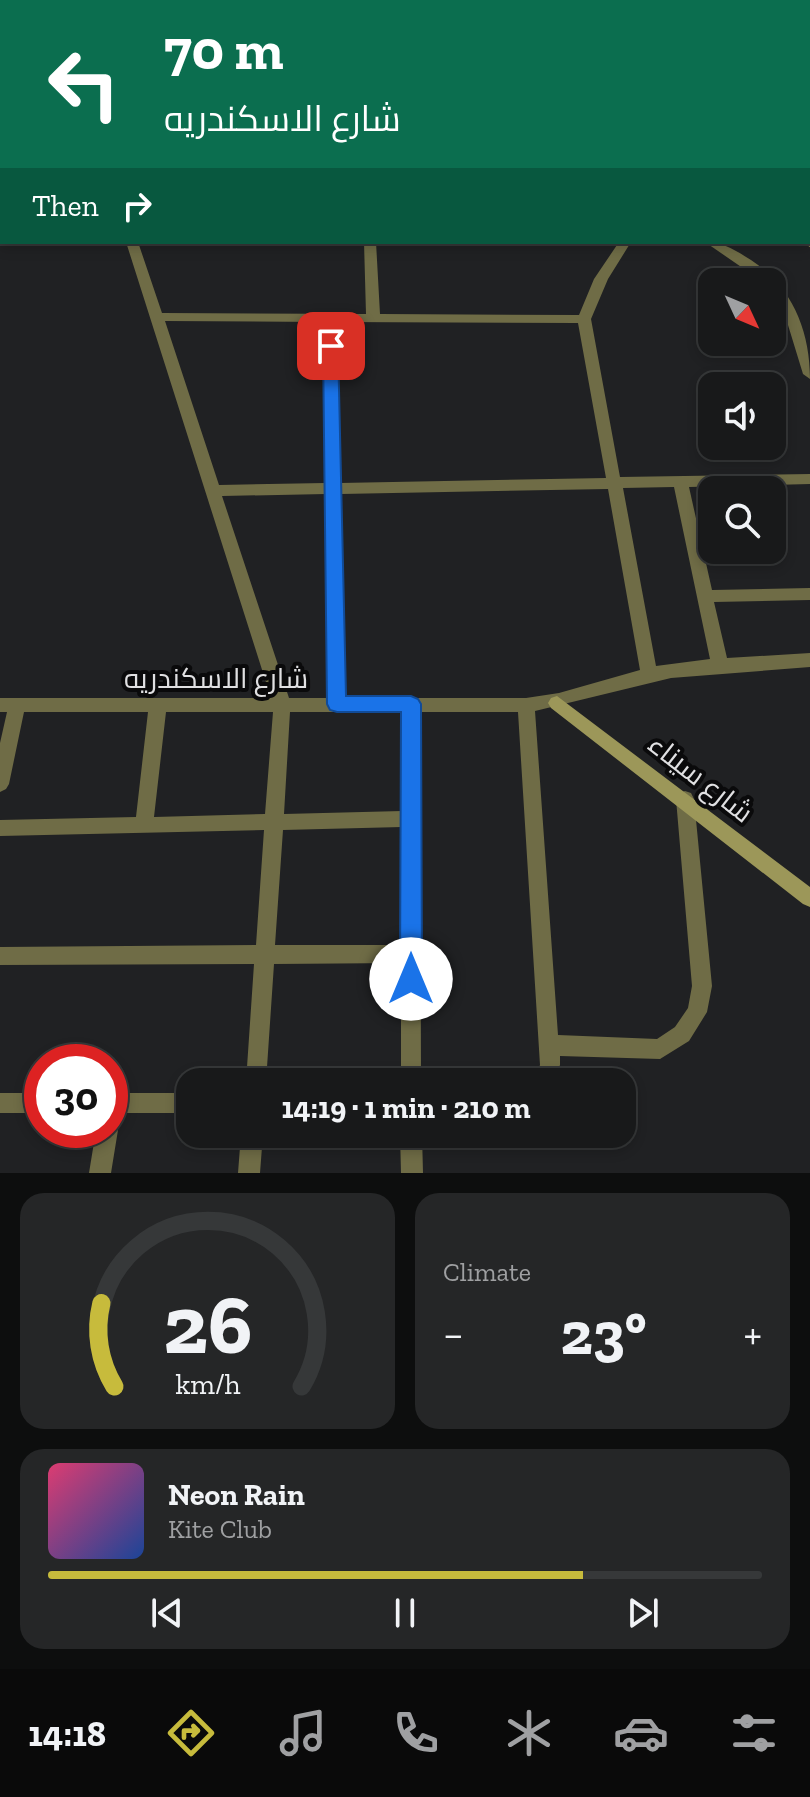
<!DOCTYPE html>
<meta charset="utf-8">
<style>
body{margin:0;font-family:"Zilla Slab",Cairo,serif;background:#252627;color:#f1f3f6;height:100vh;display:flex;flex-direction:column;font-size:30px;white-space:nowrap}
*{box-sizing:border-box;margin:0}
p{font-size:26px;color:#9fa0a2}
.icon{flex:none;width:44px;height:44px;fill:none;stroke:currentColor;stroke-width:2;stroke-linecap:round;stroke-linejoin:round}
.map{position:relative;height:1173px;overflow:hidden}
.drawer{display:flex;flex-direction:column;gap:20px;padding:20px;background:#0d0e0e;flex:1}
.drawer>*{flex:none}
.hud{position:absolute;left:0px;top:0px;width:810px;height:244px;box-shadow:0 4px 12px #0003,0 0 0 2px #363839;background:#0b6e4f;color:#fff;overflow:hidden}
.needle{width:52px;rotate:134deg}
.controls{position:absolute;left:698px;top:268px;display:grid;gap:16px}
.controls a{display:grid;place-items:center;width:88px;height:88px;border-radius:16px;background:#18191a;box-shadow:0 4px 12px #0003,0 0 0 2px #363839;font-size:40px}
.speed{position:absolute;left:24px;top:1044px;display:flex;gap:16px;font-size:40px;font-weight:700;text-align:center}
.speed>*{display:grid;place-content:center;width:104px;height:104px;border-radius:50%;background:#18191a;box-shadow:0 4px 12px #0003,0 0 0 2px #363839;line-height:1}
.speed .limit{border:12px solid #d22;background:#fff;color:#111}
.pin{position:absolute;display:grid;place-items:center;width:68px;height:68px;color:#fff;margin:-34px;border-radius:16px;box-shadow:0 4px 12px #0006}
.me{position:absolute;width:88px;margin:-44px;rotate:0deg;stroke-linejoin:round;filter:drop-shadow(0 0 6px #0008)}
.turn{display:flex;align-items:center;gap:28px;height:168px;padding:0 32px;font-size:36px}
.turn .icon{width:104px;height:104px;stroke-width:2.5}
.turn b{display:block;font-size:56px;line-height:68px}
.then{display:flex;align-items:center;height:76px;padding:0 32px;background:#0003;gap:16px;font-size:30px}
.big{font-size:60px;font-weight:700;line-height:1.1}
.drawer .widget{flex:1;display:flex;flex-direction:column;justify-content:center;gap:12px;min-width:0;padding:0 28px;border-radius:24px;background:#252627}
.drawer .dial{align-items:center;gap:0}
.dial svg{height:208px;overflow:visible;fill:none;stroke:#363839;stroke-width:7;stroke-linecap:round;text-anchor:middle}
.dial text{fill:#f1f3f6;stroke:none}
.song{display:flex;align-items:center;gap:24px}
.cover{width:96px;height:96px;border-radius:12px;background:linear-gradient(135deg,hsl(340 70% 55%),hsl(220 70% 35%))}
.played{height:8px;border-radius:4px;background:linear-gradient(90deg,#c7bb3c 75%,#363839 75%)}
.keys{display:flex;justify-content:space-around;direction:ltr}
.heat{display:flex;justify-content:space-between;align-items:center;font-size:44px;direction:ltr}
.drawer .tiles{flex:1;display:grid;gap:20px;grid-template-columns:1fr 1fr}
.widget:last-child{grid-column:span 2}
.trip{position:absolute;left:176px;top:1068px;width:460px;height:80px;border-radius:24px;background:#18191a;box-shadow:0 4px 12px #0003,0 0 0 2px #363839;font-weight:700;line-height:80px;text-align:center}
.tabs{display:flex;height:128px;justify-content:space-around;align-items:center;background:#0a0a0a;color:#9fa0a2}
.tabs .icon{width:56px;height:56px}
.tabs .active{color:#c7bb3c}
.tabs b{font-size:36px;color:#f1f3f6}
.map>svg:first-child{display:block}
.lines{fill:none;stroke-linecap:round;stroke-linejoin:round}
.street{fill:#6f6c46;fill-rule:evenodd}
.secondary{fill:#9c9759;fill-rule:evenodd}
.route{fill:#1a73e8;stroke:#114b97;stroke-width:2}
.labels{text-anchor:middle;stroke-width:8;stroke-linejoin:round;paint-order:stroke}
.street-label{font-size:28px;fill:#e0e0e2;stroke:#0a0a0b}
</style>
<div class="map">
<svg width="810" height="1173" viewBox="0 0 810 1173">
<rect width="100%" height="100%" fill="#202123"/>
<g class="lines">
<path class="street" d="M42 0H52L53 2H43Z
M799 0H810V6L808 2Z
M810 152V160L808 161V153Z
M126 242H138L162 313 366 314 364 242H376L380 314 579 315 594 279 619 242H631L608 279 591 319 620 477 810 474V484L689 487 712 590 810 588V600L714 602 727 658 810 653V667L671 678 535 711 558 1035 657 1039 675 1027 688 1008 692 986 676 799 679 793 685 791 691 793 694 799 712 986 707 1012 689 1041 660 1059 560 1056V1065L553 1082H533L540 1065 518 712H420L421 1082H401V963L274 964 266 1082H246L254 964 0 965V947L256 945 264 830 0 836V820L136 817 148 712H24L9 784 6 789 0 792V743L7 712H0V698H271ZM165 321 323 322 325 483 219 485ZM337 322 578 323 606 478 340 483ZM674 487 710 659 656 666 623 488ZM608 489 640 670 559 693 526 698H345L341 494ZM326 494 328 698H289L222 496ZM166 712H273L265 814 154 817ZM290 712H402V811L284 814ZM402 827 401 945H275L283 830Z
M705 242C723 242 735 250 751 260 792 287 810 330 810 379L803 374 788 325 772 292V282H763Z
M0 1093H42V1113H0Z
M110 1093H190V1113H110Z
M110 1121 114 1123 118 1130 111 1173H89L96 1130H110Z
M241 1134H263L260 1173H238Z
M400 1134H422L423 1173H401Z"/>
<path class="secondary" d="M337 0H350L351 2H338Z
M431 0H444L445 2H432Z
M558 0H571L572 2H559Z
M667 0H683L684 2H668Z
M686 0H699L700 2H687Z
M808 50H810V57H808Z
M808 114H810V121H808Z
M808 185 810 186V194L808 193Z
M808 238 810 239V247L802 242H808Z
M557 696 810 887V907L803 904 551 708 548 703 551 698Z"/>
</g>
<path class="route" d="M331 341 338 346 346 696H411L418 699 421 704 422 979 419 987 411 990 403 987 400 979 401 712H337L330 710 327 704 323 346Z"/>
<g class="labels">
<g class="street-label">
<text x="216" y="688">شارع الاسكندريه</text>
<text transform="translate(701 778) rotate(38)" y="10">شارع سيناء</text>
</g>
</g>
</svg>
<div class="controls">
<a><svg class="needle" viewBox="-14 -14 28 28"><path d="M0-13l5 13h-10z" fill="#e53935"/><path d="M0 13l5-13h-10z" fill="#9fa0a2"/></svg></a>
<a><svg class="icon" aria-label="sound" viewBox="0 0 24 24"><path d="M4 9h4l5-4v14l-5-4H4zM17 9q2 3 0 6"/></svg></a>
<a><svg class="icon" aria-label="search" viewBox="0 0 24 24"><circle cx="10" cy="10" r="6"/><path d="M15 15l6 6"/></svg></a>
</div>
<div class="speed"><div class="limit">30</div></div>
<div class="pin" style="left:331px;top:346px;background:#d93025"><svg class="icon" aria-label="arrive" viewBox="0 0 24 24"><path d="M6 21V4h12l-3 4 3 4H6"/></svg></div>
<svg class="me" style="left:411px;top:979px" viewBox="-20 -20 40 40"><circle r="19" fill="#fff"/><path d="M0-13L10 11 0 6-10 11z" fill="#1a73e8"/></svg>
<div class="trip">14:19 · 1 min · 210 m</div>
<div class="hud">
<div class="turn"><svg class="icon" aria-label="left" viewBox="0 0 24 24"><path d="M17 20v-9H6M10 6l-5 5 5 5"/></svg><div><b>70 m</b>شارع الاسكندريه</div></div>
<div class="then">Then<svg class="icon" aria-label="right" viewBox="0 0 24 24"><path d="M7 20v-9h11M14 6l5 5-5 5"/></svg></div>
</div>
</div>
<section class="drawer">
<div class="tiles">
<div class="widget dial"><svg viewBox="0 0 100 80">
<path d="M14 69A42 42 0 1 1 86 69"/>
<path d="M14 69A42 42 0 0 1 9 37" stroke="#c7bb3c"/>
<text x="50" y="56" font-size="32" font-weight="700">26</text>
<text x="50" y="72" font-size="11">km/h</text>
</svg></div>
<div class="widget"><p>Climate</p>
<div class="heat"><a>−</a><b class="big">23°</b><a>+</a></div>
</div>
<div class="widget">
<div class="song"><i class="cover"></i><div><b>Neon Rain</b><p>Kite Club</p></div></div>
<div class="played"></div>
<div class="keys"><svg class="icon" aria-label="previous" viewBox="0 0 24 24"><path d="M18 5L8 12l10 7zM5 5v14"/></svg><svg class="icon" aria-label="pause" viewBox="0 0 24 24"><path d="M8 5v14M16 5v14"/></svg><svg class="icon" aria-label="next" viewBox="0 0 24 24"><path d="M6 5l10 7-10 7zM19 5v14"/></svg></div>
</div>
</div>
</section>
<nav class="tabs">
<b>14:18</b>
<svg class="icon active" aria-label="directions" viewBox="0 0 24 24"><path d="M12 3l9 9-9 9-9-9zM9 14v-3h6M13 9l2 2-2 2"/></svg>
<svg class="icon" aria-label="music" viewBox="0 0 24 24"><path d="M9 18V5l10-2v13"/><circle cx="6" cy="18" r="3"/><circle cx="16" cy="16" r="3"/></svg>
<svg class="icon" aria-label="phone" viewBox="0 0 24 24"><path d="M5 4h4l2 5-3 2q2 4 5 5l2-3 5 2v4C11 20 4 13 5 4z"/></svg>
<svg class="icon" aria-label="climate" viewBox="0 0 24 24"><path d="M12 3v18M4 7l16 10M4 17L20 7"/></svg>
<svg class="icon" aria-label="car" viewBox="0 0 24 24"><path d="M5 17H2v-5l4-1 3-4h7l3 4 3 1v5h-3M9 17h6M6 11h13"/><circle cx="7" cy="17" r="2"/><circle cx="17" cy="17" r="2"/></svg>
<svg class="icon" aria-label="filters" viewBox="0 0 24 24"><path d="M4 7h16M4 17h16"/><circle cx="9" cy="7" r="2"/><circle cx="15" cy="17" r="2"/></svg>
</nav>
